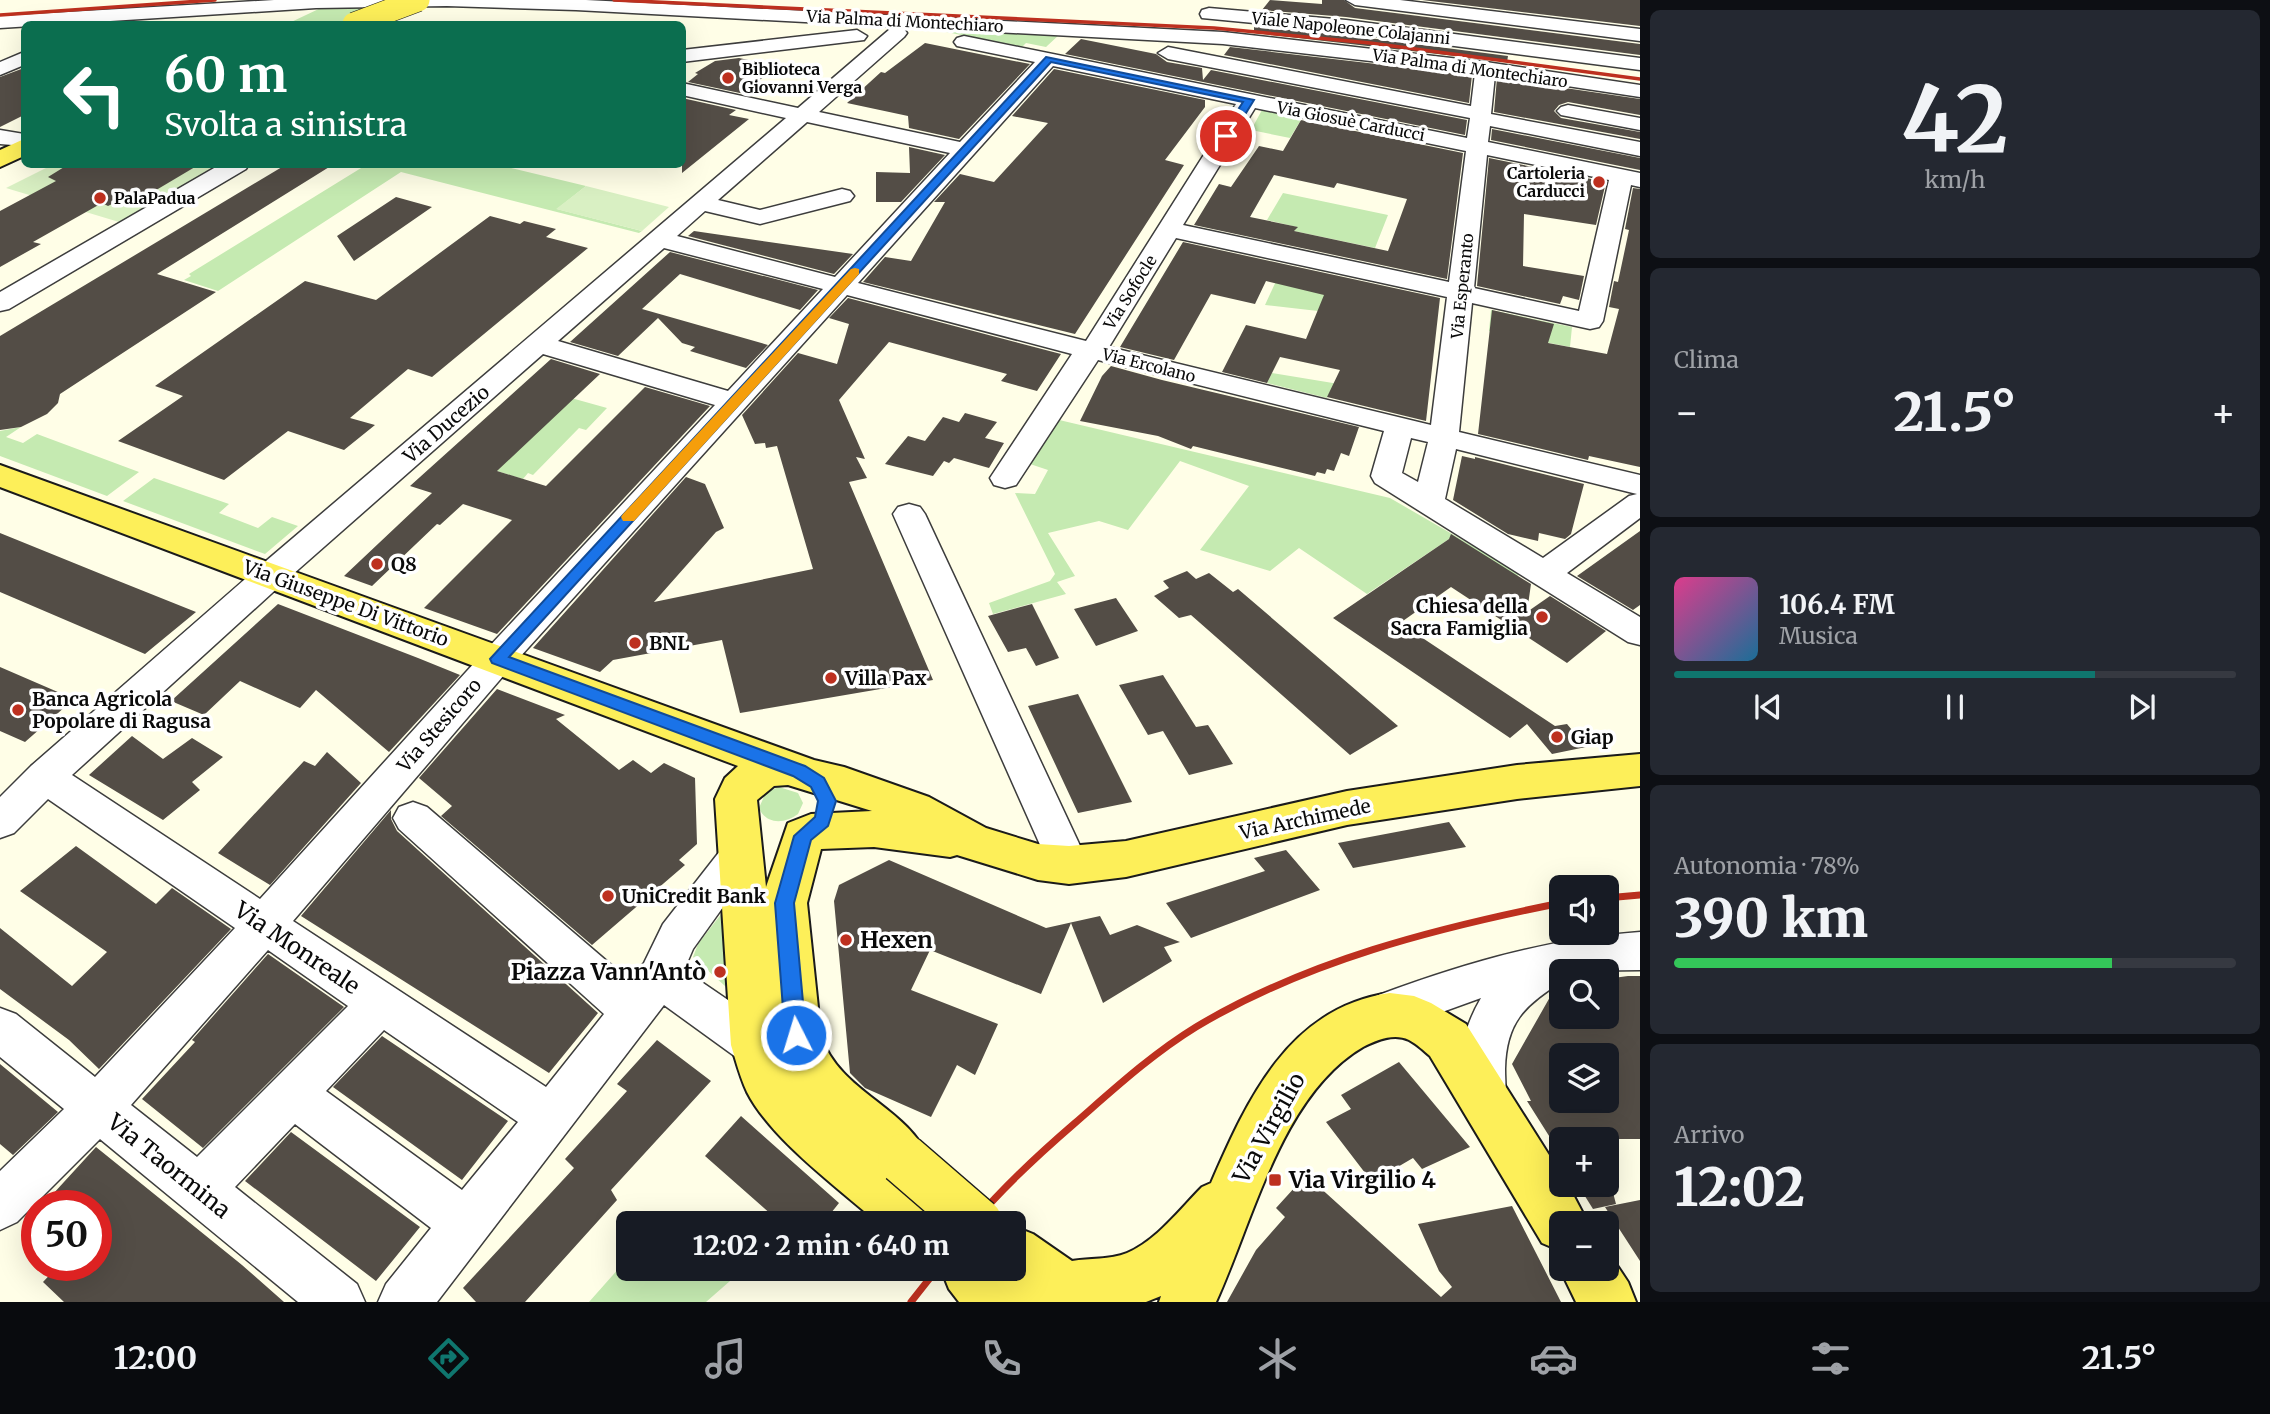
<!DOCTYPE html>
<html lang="it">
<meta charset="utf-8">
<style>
body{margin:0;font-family:Merriweather,serif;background:#242831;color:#f1f3f6;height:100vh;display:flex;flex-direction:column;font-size:26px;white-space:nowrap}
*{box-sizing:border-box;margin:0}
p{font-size:23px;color:#9ea1a6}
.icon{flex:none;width:38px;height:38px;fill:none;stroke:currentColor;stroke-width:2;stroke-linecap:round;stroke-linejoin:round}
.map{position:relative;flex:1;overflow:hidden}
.side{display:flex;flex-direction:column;gap:10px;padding:10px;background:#0d0f14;width:630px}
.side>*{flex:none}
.guide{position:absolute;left:21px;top:21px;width:665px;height:147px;border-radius:10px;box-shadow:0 7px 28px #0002;background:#0b6e4f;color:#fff;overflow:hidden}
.controls{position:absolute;left:1549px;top:875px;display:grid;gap:14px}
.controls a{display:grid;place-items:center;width:70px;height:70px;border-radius:10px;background:#171b24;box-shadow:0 7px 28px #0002;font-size:35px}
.speed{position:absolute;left:21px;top:1190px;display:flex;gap:14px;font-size:35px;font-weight:700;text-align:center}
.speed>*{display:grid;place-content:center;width:91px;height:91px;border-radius:50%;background:#171b24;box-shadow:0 7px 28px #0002;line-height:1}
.speed .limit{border:10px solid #d22;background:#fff;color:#111}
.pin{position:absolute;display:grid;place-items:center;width:60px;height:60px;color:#fff;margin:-30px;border:4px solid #fff;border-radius:50%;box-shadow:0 2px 7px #0007}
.me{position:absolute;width:77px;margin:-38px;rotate:355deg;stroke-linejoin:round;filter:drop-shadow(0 0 5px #0008)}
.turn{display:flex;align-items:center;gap:24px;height:147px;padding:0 28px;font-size:32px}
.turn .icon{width:91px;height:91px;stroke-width:2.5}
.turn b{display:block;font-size:49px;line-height:60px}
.big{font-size:52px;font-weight:800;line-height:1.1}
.side .widget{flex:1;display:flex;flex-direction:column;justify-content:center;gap:10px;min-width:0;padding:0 24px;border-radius:10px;background:#242831}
.side .dial{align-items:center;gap:0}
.dial b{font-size:91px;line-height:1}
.song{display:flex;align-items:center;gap:21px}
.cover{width:84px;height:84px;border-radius:10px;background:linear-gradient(135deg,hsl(330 70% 55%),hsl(200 70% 35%))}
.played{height:7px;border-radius:4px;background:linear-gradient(90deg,#0f766e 75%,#363941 75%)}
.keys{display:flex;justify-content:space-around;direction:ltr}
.heat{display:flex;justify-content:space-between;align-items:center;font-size:38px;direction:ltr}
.charge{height:10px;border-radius:5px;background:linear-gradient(90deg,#34c759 78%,#363941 0)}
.trip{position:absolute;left:616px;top:1211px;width:410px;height:70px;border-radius:10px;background:#171b24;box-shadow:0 7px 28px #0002;font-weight:800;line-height:70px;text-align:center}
.tab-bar{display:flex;height:112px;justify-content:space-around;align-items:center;background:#090b0e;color:#9ea1a6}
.tab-bar .icon{width:49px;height:49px}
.tab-bar .selected{color:#0f766e}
.tab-bar b{font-size:32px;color:#f1f3f6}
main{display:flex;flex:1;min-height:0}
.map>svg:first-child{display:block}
.green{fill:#c5eab1}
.pitch{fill:#d9f0c3}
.building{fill:#534d46;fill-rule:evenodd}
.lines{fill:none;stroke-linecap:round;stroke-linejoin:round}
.minor-casing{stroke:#3d3d3d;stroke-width:3}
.major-casing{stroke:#1b1b1b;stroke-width:4}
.minor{fill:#fff;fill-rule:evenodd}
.major{fill:#fdef59;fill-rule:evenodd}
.rail-far1{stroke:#bd301f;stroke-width:3.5}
.rail{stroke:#bd301f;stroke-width:7}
.major-bridge-far1-casing{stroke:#1b1b1b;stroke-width:24;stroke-linecap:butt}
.major-bridge-casing{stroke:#1b1b1b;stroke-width:53;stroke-linecap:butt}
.major-bridge-far1{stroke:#fdef59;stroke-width:23}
.major-bridge{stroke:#fdef59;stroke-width:50}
.route{fill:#1a73e8;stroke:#114b97;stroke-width:2}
.slow{fill:#f59e0b}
.poi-dot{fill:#bd301f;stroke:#fff;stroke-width:2.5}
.labels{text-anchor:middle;stroke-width:7;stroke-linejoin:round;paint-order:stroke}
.far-street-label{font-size:16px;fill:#0a0a0a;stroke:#fff}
.far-poi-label{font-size:16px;font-weight:bold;fill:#0a0a0a;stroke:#fff;text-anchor:start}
.street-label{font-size:19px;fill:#0a0a0a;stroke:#fff}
.poi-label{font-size:19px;font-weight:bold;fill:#0a0a0a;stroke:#fff;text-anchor:start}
.near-poi-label{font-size:23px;font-weight:bold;fill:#0a0a0a;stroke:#fff;text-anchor:start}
.near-street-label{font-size:23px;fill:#0a0a0a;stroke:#fff}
</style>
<main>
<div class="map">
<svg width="1640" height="1302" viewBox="0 0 1640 1302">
<rect width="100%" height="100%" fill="#fffee7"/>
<path class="green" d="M414 4 375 24H287L325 6Z
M921 27 1060 34 1046 47 1026 43 1022 47Z
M1262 110 1302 118 1290 138 1251 130Z
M366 165H499L586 186 557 209 642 231 639 233 401 172 218 291 184 280 191 276 189 274Z
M1283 193 1388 215 1375 248 1294 231 1297 227 1267 220Z
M1277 279 1325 295 1318 311 1265 305Z
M1491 310 1572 327 1570 347 1489 331Z
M1272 373 1351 386 1331 390 1327 398 1267 383Z
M564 396 607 408 586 430 579 428 533 475 528 473 523 479 497 471Z
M1055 419 1390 498 1521 574 1515 577 1449 539 1367 594 1299 548 1270 571 1200 550 1249 486 1180 461 1128 530 1099 521 1048 533 1075 576 1057 582 1066 594 993 614 989 603 1050 581 1055 574 1015 493 1035 494 1048 470 1027 463Z
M21 427 6 437 23 443 37 434 139 472 107 496 0 456V431Z
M154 478 229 504 219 513 258 528 272 517 298 526 265 554 123 501Z
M779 787 798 793 803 803 798 814C785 824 766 825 759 808L766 792Z
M729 904 736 996 693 957 698 944Z
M628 1258V1269H732L738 1274 706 1302H589Z"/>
<path class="pitch" d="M52 165H219L119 222 6 188Z
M586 186 669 207 642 231 556 209Z"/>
<path class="building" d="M1270 0 1322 4V0H1344L1355 8 1640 44V55L1346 17 1262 10Z
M1422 0H1640V26Z
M1254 26 1346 35 1508 56 1507 62 1254 33Z
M1081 39 1156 54 1167 62 1202 68 1203 80 1211 70 1467 120 1465 135 1065 54Z
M925 43 994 57 1030 64 959 139 909 128 908 116 847 103 881 72 885 73Z
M1230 47 1472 75 1469 103 1224 55Z
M739 58 778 66 752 86 759 92 754 96 688 82 698 74 695 73 715 61Z
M24 68V115L0 127V77Z
M1054 69 1205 100V107L1165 160 1184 165 1075 334 863 282 885 257 911 261 945 202H934L960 174 994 182 1048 123 1012 116Z
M1497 78 1640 99V115L1568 102 1559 105 1554 111 1561 118 1640 132V139L1494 112Z
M682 98 736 110 729 115 749 119 682 173Z
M1301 120 1463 153 1447 279 1194 225 1219 184 1231 187 1259 146 1283 151ZM1274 175 1334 188 1337 183 1407 199 1388 251 1294 231 1298 227 1250 217Z
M1492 129 1640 158V170L1491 140Z
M909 147 945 155 901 202H876V172L910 173Z
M1489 158 1606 182 1596 225 1524 214 1523 266 1584 276 1579 300 1563 296 1560 304 1477 286Z
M69 164H200L136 202 120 200 108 206 102 203 33 242 41 244 0 267V211L56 181 48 177Z
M287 164H334L157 274 216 292 60 394 58 403 47 414 21 427 0 430V336Z
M1633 188 1640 189V467L1589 456 1588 460 1478 434 1492 310 1554 324 1548 343 1607 354 1619 309 1609 307 1614 281 1618 282 1629 230 1625 229Z
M396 197 432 207 354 261 337 236Z
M490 216 520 224 524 221 556 229 546 237 588 248 432 377 408 369 350 418 375 425 344 450 288 431 224 480 118 441 183 396 155 386 305 281 376 300Z
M694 231 742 238 853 254 834 274 688 236Z
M1183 242 1440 298 1426 421 1327 397 1340 370 1280 357 1267 383 1222 372 1246 325 1306 339 1324 295 1266 281 1255 304 1211 294 1174 360 1120 347Z
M670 252 818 290 800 310 680 274 642 309 768 345 746 368 690 351 695 347 682 343 658 318 618 356 570 342Z
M848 298 1061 354 1037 391 1001 381 1007 374 889 342 839 400 865 459 856 457 867 478 849 482 933 680 740 713 722 640 613 660 600 672 533 648 686 477 705 484 724 528 716 532 654 602 813 569 777 446 766 448 765 443 755 444 742 415 798 353 837 364 849 324 829 318Z
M551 359 600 374 497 471 546 486 645 387 710 406 497 634 424 608 512 520 463 504 440 525 437 524 372 586 344 576 432 493 410 486Z
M1111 366 1162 380 1359 427 1349 456 1341 453 1334 471 1327 469 1325 474 1317 472 1315 476 1193 446 1191 449 1158 436 1080 421 1102 376Z
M965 413 997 422 985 438 1004 443 989 468 954 458 949 463 944 461 933 476 885 464 908 436 925 441 943 417 959 422Z
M1462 456 1475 459V457L1584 484 1571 534 1565 539 1539 533 1538 541 1508 534 1453 500Z
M1640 531V605L1633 610 1577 576Z
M0 533 106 576 196 612 145 654 0 592Z
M1451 534 1531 584 1527 612 1550 596 1606 631 1567 663 1451 587 1400 623 1555 726 1567 724 1586 747 1552 754 1527 724 1510 738 1333 618 1449 539Z
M1187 571 1196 579 1209 573 1233 592 1238 589 1398 726 1350 755 1191 615 1179 618 1154 596 1169 588 1163 581Z
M1116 598 1138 631 1096 646 1074 609Z
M278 604 418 658 460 675 389 752 316 690 300 708 240 681 204 715 171 701Z
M1032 604 1059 658 1036 666 1026 648 1008 652 988 616Z
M0 667 74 699 25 742 0 731Z
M1163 675 1196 727 1208 725 1233 764 1189 775 1163 731 1148 735 1119 685Z
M497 689 565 715 556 719 619 770 633 760 651 773 664 763 695 778 697 844 679 860 685 865 592 945 441 816 452 806 419 778Z
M1078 694 1132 802 1078 813 1028 706Z
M132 736 163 759 192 738 223 757 192 782 200 790 163 820 89 775Z
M327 752 361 783 270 885 218 853 304 761 315 766Z
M391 810V819L397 831 598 1013 549 1073 301 916Z
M1449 822 1466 847 1353 868 1338 843Z
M76 846 156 904 172 888 231 929 99 1069 69 1040 0 989V928L72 986 107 952 20 891Z
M1286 850 1320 890 1191 938 1166 903 1265 871 1254 858Z
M889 860 1046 928 1100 916 1110 935 1137 925 1180 942 1164 947 1172 961 1103 1003 1071 923 1041 994 930 950 911 990 998 1024 975 1075 957 1065 931 1117 865 1088 850 1073 834 901 839 885Z
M268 954 344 1007 203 1148 142 1099 195 1042 192 1040Z
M1628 976H1640V1139H1551L1527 1101H1531L1512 1064 1554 990 1561 985V1017H1606V979ZM1561 1055H1606V1101H1561Z
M382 1036 508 1121 462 1180 333 1087Z
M657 1040 711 1081 611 1190 617 1200 525 1302H476L463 1288 574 1168 565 1159 627 1091 617 1084Z
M1399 1062 1470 1147 1422 1169 1413 1158 1372 1182 1326 1122 1351 1109 1341 1095Z
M0 1064 58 1112 13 1155 0 1144Z
M741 1116 839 1203 823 1223H781L705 1156Z
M291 1132 420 1227 376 1281 245 1181Z
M96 1147 242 1265 284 1302H64L43 1282 59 1265H96V1206H42Z
M1306 1175 1441 1297 1452 1287 1439 1271 1418 1224 1512 1206 1561 1302H1227L1256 1250 1285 1217 1276 1208Z
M1578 1185H1611L1616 1204 1593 1209Z
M1640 1200V1261L1605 1207Z"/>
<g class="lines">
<g class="minor-casing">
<path id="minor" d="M274 0H586L1223 32 1486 62 1640 85V97L1495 75 1491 114 1640 142V156L1490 126 1488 142 1640 173V187L1631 185 1603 321 1599 327 1590 329 1472 303 1459 432 1640 475V518L1567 573 1640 617V645L1628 642 1375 483 1371 476 1384 431 1098 360 1016 485 1005 488 994 485 990 478 1072 354 847 295 510 668 293 921 546 1087 604 1014 399 829 393 818 399 807 413 802 427 807 630 981 644 963 663 924 727 842 741 837 755 842 761 854 693 949 684 970 772 1030 779 1045 772 1060 756 1066 740 1060 664 1005 437 1302H378L386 1284 431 1228 295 1124 235 1187 357 1284 365 1302H298L100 1139 17 1222 0 1230V1171L64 1109 0 1057V1008L16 1014 95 1077 235 928 48 799 14 833 0 838V797L31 766 259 567 786 118 682 95V83L798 108 890 29H904L907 33 904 37 819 112 960 142 1035 62 957 46 954 42 957 38 964 36 1467 138 1470 118 1168 59 1158 53 1168 47 1471 106 1475 73 1223 44 576 10 447 6 316 8 0 28V16ZM1053 66 1236 104 1086 341 858 283ZM1255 108 1466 151 1449 282 1183 225ZM807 122 950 153 835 277 677 236 705 211 760 224 850 201 854 196 850 191 842 189 760 210 718 200ZM1487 155 1609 180 1579 311 1474 288ZM1176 238 1447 297 1431 425 1109 347ZM664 248 823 289 728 391 558 341ZM543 354 715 405 486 650 260 899 72 775 283 583ZM1411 438 1428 442 1418 482 1402 473ZM1456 449 1637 494 1629 496 1543 558 1445 499ZM268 950 348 1006 197 1157 131 1105ZM384 1030 518 1122 462 1190 326 1091Z
M1346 0H1400L1640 29V41L1355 5Z
M1209 8 1346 20 1640 58V70L1346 32 1202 18 1200 14 1202 10Z
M857 30 867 36 864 40 682 62V50Z
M24 52V65L0 75V62Z
M1568 105 1640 118V130L1561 115 1557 111 1561 107Z
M0 130 24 134V146L0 144Z
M221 164H249L246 169 9 309 0 311V292Z
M909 504 920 507 925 514 1089 865 1083 877 1069 882 1055 877 1049 865 893 514 898 507Z
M1640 932V970L1561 971 1560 983C1523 1006 1506 1024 1505 1069 1505 1088 1508 1094 1500 1112L1484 1118 1468 1112C1451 1074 1461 1033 1481 998L1376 1036 1360 1030 1354 1016 1360 1002C1452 967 1542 939 1640 932Z"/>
</g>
<g class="major-casing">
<path id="major" d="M24 139V156L0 167V150Z
M0 465 814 760 844 767 929 797 986 828 1038 844 1069 846 1126 841 1347 791 1517 765 1640 754V786L1517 799 1347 825 1126 877 1069 884 1038 880 957 855 950 857 874 847 821 849 807 903 821 1036C839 1092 908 1107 929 1159L922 1178 912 1182 937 1204 945 1223H878C837 1187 771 1139 747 1092 740 1077 736 1061 731 1045L715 799 725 778 738 766 0 487ZM788 785 872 811 811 814 788 823 766 887 757 800 774 786Z
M1390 993 1414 996 1431 1003 1466 1024 1561 1174V1185H1568L1588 1223H1561V1251L1542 1243 1430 1056C1424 1051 1417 1044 1409 1040 1394 1033 1377 1040 1363 1047 1282 1094 1253 1221 1216 1302H1159L1161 1296 1146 1302H959L949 1289 941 1269H1013V1226L1033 1234 1072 1261C1089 1258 1110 1260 1127 1253 1156 1241 1180 1209 1202 1187L1211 1183C1247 1100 1289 1007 1390 993Z
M1606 1249 1628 1282 1636 1302H1576L1560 1269 1561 1267V1269H1606Z"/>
</g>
<use href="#minor" class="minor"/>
<use href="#major" class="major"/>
<path class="rail-far1" d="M614 0 1214 28 1370 43 1640 79
M0 15 215 0"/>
<path class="rail" d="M1606 898 1640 895
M973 1223C1004 1186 1039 1154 1075 1123 1114 1089 1152 1054 1196 1027 1306 961 1436 928 1561 903
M911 1302 937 1269"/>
<g class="major-bridge-far1-casing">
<path id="major-bridge-far1" d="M354 24 418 0"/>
</g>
<g class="major-bridge-casing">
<path id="major-bridge" d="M903 1159 977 1223"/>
</g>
<use href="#major-bridge-far1" class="major-bridge-far1"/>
<use href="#major-bridge" class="major-bridge"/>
</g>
<path class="route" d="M1046 57 1254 100 1230 139H1226L1221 136 1243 102 1051 62 509 657 805 766 824 778 836 801 828 826 811 840 794 903 806 1035 803 1042 796 1045 788 1042 785 1035 775 903 794 836 815 817 818 801 811 787 793 776 492 663 490 659Z"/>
<path class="slow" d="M855 268 859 269V274L634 521H623L621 517 623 514 851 269Z"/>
<g class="poi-dot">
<circle cx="728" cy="78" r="7"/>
<circle cx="1599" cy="182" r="7"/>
<circle cx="100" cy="198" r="7"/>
<circle cx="377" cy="564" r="7"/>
<circle cx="1542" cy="617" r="7"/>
<circle cx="635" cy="643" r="7"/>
<circle cx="831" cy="678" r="7"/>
<circle cx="18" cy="710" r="7"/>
<circle cx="1557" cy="737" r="7"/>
<circle cx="608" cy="896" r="7"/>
<circle cx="846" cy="940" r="7"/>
<circle cx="720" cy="972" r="7"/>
<rect x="1268" y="1173" width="14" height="14" rx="3.5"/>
</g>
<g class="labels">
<g class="far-street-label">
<text transform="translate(905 21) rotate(3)" y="6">Via Palma di Montechiaro</text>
<text transform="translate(1351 28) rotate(6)" y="6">Viale Napoleone Colajanni</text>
<text transform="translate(1470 68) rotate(8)" y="6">Via Palma di Montechiaro</text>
<text transform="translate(1351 121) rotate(11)" y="6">Via Giosuè Carducci</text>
<text transform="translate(1462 286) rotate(-84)" y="6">Via Esperanto</text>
<text transform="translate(1130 292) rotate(-58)" y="6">Via Sofocle</text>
<text transform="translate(1149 365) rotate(14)" y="6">Via Ercolano</text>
</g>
<g class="far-poi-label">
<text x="742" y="75">Biblioteca<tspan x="742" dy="18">Giovanni Verga</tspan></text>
<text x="1585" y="179" text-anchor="end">Cartoleria<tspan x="1585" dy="18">Carducci</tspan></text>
<text x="114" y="204">PalaPadua</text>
</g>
<g class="street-label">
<text transform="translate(446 424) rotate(-41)" y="7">Via Ducezio</text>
<text transform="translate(346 603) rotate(20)" y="7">Via Giuseppe Di Vittorio</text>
<text transform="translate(439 725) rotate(-49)" y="7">Via Stesicoro</text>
<text transform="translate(1305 819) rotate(-12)" y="7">Via Archimede</text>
</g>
<g class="poi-label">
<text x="391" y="571">Q8</text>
<text x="1528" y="613" text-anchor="end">Chiesa della<tspan x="1528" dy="22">Sacra Famiglia</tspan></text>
<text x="649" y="650">BNL</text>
<text x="845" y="685">Villa Pax</text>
<text x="32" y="706">Banca Agricola<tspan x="32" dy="22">Popolare di Ragusa</tspan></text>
<text x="1571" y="744">Giap</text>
<text x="622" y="903">UniCredit Bank</text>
</g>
<g class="near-poi-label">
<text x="860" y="948">Hexen</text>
<text x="706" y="980" text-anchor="end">Piazza Vann'Antò</text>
<text x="1289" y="1188">Via Virgilio 4</text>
</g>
<g class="near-street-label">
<text transform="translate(297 948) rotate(34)" y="8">Via Monreale</text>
<text transform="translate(1269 1128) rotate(-61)" y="8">Via Virgilio</text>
<text transform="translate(169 1166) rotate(39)" y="8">Via Taormina</text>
</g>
</g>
</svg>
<div class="controls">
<a><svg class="icon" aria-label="sound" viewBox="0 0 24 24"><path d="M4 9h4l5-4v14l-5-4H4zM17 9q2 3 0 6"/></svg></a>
<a><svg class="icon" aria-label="search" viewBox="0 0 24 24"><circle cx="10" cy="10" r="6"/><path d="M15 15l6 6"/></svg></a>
<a><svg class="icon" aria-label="layers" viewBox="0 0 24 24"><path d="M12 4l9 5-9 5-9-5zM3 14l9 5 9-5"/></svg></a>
<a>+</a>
<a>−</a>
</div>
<div class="speed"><div class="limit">50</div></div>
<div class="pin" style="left:1226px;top:136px;background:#d93025"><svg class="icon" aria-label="arrive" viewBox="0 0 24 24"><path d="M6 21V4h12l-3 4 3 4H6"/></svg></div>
<svg class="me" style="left:796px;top:1035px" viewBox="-20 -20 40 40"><circle r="17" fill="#1a73e8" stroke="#fff" stroke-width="3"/><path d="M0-11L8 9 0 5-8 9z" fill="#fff"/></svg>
<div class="trip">12:02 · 2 min · 640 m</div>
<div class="guide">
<div class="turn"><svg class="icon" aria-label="left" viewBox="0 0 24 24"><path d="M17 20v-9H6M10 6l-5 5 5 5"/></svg><div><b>60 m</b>Svolta a sinistra</div></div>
</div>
</div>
<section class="side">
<div class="widget dial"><b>42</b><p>km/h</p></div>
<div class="widget"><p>Clima</p>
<div class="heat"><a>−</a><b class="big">21.5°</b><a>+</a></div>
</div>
<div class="widget">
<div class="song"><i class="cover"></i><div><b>106.4 FM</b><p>Musica</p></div></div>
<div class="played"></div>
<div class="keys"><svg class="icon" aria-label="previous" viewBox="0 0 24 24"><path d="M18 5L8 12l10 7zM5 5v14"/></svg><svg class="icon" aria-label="pause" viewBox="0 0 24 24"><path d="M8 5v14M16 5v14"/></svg><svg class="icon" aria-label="next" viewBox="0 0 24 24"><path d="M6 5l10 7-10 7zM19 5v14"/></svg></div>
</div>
<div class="widget"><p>Autonomia · 78%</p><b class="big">390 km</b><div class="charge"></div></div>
<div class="widget"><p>Arrivo</p><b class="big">12:02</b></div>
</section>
</main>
<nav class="tab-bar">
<b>12:00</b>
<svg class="icon selected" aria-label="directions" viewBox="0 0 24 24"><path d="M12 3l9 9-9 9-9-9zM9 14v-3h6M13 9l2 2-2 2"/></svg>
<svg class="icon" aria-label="music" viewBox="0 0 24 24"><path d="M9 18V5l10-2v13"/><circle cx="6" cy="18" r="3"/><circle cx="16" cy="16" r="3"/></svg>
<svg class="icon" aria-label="phone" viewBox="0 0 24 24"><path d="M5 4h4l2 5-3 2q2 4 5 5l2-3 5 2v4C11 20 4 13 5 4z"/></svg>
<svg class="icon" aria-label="climate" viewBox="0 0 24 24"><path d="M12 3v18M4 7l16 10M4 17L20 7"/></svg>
<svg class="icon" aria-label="car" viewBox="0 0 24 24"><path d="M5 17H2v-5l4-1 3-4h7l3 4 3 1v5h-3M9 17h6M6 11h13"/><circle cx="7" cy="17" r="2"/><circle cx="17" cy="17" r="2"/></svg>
<svg class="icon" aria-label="filters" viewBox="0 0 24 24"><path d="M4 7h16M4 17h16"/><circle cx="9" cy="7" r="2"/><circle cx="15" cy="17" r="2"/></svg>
<b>21.5°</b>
</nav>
